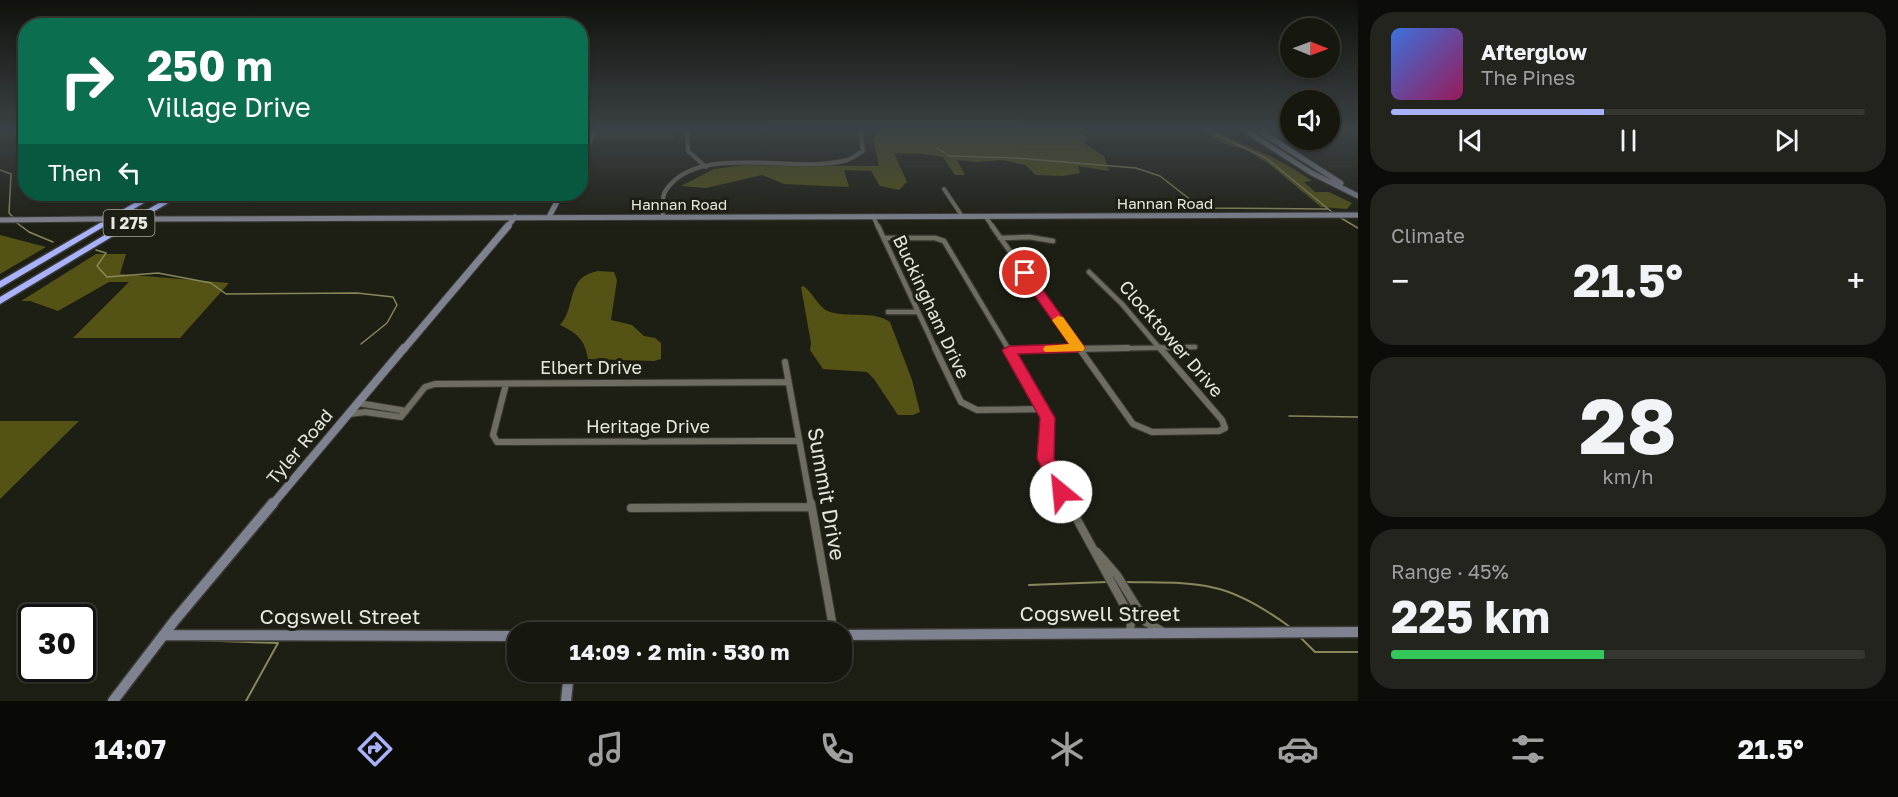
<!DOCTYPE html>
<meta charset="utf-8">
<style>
body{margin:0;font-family:"Golos Text",sans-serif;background:#23241d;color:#f1f3f6;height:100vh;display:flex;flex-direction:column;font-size:22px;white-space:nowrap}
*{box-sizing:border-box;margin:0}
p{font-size:20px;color:#9e9f9e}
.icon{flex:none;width:33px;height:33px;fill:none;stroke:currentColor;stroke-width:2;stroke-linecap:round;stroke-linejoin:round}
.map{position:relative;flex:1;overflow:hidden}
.drawer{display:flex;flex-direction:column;gap:12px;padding:12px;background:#0c0d08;width:540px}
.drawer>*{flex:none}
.banner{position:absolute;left:18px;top:18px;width:570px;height:183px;border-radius:24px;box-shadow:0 2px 4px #0004,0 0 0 2px #35362f;background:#0b6e4f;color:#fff;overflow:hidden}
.needle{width:39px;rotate:91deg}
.tools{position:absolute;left:1280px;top:18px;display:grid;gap:12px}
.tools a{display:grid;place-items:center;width:60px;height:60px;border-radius:50%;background:#16170f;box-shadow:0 2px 4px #0004,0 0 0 2px #35362f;font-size:30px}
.speed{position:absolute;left:18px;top:604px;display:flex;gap:12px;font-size:30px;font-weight:700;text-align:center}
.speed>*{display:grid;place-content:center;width:78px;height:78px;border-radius:50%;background:#16170f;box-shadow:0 2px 4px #0004,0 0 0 2px #35362f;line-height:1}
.speed .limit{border:3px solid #111;border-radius:9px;background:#fff;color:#111}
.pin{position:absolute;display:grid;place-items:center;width:51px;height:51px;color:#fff;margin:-26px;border:3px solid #fff;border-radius:50%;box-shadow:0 2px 6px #0007}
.me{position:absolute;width:66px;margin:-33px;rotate:332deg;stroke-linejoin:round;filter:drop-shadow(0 0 4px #0008)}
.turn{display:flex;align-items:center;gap:21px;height:126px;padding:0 30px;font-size:27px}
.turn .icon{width:78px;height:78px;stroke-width:2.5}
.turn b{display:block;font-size:42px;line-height:51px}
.then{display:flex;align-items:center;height:57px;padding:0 30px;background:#0003;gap:12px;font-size:22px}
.big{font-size:45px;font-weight:700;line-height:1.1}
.drawer .card{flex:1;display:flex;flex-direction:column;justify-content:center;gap:9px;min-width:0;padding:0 21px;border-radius:24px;background:#23241d}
.drawer .dial{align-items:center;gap:0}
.dial b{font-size:78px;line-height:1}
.song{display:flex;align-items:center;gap:18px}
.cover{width:72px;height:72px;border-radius:9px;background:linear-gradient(135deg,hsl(220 70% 55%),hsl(330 70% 35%))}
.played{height:6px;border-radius:3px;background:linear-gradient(90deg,#a7b1fc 45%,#35362f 45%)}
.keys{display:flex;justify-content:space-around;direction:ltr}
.heat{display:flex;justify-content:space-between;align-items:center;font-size:33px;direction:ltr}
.charge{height:9px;border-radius:4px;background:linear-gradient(90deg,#34c759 45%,#35362f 0)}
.trip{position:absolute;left:507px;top:622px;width:345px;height:60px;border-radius:24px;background:#16170f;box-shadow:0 2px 4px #0004,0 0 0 2px #35362f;font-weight:700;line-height:60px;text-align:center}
.tab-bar{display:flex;height:96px;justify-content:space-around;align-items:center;background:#090906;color:#9e9f9e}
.tab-bar .icon{width:42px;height:42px}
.tab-bar .active{color:#a7b1fc}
.tab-bar b{font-size:27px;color:#f1f3f6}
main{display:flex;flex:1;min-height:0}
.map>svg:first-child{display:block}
.green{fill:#3b3b17}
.forest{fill:#545315}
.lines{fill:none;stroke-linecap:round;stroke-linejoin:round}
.stream-far1{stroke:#88875b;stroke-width:1.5}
.stream{stroke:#88875b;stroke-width:2}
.street-far3-casing{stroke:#393933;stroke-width:5}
.street-far2-casing{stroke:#393933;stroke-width:7}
.street-far1-casing{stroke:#393933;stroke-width:8}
.street-casing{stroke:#393933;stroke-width:10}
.secondary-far3-casing{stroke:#393933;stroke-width:7}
.secondary-far2-casing{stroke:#393933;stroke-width:9}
.secondary-far1-casing{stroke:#393933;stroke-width:10}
.secondary-casing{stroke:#393933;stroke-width:13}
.highway-casing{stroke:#393933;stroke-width:3}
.street-far3{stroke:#6d6e61;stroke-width:4}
.street-far2{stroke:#6d6e61;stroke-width:4.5}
.street-far1{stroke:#6d6e61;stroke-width:6}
.street{stroke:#6d6e61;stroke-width:8}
.secondary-far3{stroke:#7f8290;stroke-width:5}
.secondary-far2{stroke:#7f8290;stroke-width:7}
.secondary-far1{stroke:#7f8290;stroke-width:8}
.secondary{stroke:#7f8290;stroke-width:10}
.highway{fill:#a8b2fd;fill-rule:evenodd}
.secondary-bridge-casing{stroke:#393933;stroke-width:7;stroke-linecap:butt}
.secondary-bridge{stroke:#7f8290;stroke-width:5}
.route{fill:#e11d48;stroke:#92132f;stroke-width:1.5}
.slow{fill:#f59e0b}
.labels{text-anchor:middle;stroke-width:6;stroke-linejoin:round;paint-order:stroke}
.far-street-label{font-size:15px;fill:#e6e7df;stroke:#1e1f14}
.shield{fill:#1e1f14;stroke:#aaaba2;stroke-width:1.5}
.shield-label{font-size:16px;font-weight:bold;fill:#e6e7df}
.street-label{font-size:18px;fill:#e6e7df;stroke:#1e1f14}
.near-street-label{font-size:21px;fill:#e6e7df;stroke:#1e1f14}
</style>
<main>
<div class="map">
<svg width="1358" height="701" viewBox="0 0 1358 701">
<rect width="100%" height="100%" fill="#1e1f14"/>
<path class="green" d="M598 130H674V139H595Z"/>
<path class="forest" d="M876 130H1074L1090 138 1083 143 1104 156 1109 171 1078 166 1080 173 1063 176 1036 175 1025 165 1003 160 977 162 957 160 965 175H955L943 157 923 154 894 153 907 182 899 190 880 186 871 171 844 170 849 187 784 184 762 175 706 188 681 186 714 169 744 165 879 166 873 140Z
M1199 130C1215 130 1223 136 1238 142 1265 153 1288 164 1312 181L1304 182 1315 192H1329L1352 203 1347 209 1321 207 1269 164 1247 150 1223 143Z
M0 235 46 247 0 274Z
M96 254H126L120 274 229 283 180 338H73L129 282H109L58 311 30 301H21Z
M598 271 614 272 617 280 611 320 632 325 644 336 655 338 661 343V359L654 361 588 359C585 340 577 333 560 325 577 306 565 277 598 271Z
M803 286C813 292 818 308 830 312 850 318 872 310 890 322L912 380 920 412 913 415H898L874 379 867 372 823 369 810 350 811 343 801 287Z
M0 421H79L0 499Z"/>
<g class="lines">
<path class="stream-far1" d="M1206 130 1266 158 1332 212
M580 135H585
M937 148 949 156 1015 158 1136 168 1160 176 1201 208 1327 209
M0 170 11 174 9 213 13 217
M1341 218 1358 228
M17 223 29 232 53 242
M96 250 106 253 97 266 107 277 158 273 211 283 226 294 357 293 393 297 397 305 387 323 361 344
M1289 416 1358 417"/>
<path class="stream" d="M1126 582C1156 583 1186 581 1215 588 1242 594 1268 611 1290 627
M1029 585 1106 582
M1300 637 1315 652H1358
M190 640 278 643 246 701"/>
<g class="street-far3-casing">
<path id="street-far3" d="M687 130 688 151 706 167
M944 189 962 216
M873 216 878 227
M985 216 993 227
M663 217C663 209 661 197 666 190 699 141 798 175 847 160 853 158 858 154 863 151L860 130"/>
</g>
<g class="street-far2-casing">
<path id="street-far2" d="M878 226 936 350
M992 226 1080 350
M884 238H935L944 241 1009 350
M1000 238 1029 237 1053 241
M1089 272 1122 304 1161 350
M888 312H918
M1035 350 1195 347"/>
</g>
<g class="street-far1-casing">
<path id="street-far1" d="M935 348 961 402 977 410 1044 409
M1008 348 1044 409 1047 424 1046 460 1069 505
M1079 348 1133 424 1152 432 1219 431 1225 428 1222 420 1160 348
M1009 350 1128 348
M785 362 811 505
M506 384 493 435 497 442 799 441
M358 403 406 411
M350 414 365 412 401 417 425 387 435 384 788 382"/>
</g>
<g class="street-casing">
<path id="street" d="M811 503 834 633
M1068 503 1126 609 1131 621 1130 633
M631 508 811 507
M1097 552 1117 575 1146 622 1162 631"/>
</g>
<g class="secondary-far3-casing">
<path id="secondary-far3" d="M1245 130 1310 172 1358 196
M1258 130 1341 183
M580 158 595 130
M549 217 561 194
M152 219 1358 215
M0 220 96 219
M507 227 515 217"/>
</g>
<g class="secondary-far2-casing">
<path id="secondary-far2" d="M403 350 508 226"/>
</g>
<g class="secondary-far1-casing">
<path id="secondary-far1" d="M272 505 404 348"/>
</g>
<g class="secondary-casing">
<path id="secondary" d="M164 635 518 636
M842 635 1358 632
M113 701 175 620 273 503
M566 701 569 672"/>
</g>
<g class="highway-casing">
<path id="highway" d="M150 194H159L0 288V281Z
M174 194H183L0 304V297Z"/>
</g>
<use href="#street-far3" class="street-far3"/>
<use href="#street-far2" class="street-far2"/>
<use href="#street-far1" class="street-far1"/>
<use href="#street" class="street"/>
<use href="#secondary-far3" class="secondary-far3"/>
<use href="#secondary-far2" class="secondary-far2"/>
<use href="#secondary-far1" class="secondary-far1"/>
<use href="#secondary" class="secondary"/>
<use href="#highway" class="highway"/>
<g class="secondary-bridge-casing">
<path id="secondary-bridge" d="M96 219H152"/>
</g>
<use href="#secondary-bridge" class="secondary-bridge"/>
</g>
<linearGradient id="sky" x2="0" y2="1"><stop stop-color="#10110b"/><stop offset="0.57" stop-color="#3b4245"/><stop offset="1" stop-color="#3b4245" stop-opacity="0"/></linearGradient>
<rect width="1358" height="228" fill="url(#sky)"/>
<path class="route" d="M1025 270 1029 271 1085 348 1078 352 1018 354 1055 418 1054 458 1070 492 1067 496 1061 498 1055 496 1037 458 1040 418 1002 350 1009 346 1069 344 1019 273Z"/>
<path class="slow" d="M1058 316 1063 317 1083 345 1085 348 1083 351 1045 352 1043 349 1045 346 1069 344 1052 320Z"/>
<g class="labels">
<g class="far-street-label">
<text x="1165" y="209">Hannan Road</text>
<text x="679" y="210">Hannan Road</text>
</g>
<rect class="shield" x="103.5" y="210" width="51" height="26" rx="4.5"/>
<g class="shield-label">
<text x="129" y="229">I 275</text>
</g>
<g class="street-label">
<text transform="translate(931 307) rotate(65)" y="6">Buckingham Drive</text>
<text transform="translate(1171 339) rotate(49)" y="6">Clocktower Drive</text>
<text x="591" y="374">Elbert Drive</text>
<text x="648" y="433">Heritage Drive</text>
<text transform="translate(300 447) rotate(-50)" y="6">Tyler Road</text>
</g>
<g class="near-street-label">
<text transform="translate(826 494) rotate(80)" y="7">Summit Drive</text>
<text x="1100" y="621">Cogswell Street</text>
<text x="340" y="624">Cogswell Street</text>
</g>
</g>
</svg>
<div class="tools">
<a><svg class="needle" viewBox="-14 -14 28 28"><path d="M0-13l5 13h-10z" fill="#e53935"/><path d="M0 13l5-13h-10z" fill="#9e9f9e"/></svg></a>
<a><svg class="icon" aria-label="sound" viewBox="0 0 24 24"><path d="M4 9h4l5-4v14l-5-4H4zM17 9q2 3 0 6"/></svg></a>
</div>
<div class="speed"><div class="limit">30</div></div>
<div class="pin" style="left:1025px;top:273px;background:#d93025"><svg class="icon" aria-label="arrive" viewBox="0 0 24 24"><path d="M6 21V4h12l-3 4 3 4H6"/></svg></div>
<svg class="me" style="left:1061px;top:492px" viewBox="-20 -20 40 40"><circle r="19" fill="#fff"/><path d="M0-13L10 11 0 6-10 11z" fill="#e11d48"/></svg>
<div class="trip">14:09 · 2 min · 530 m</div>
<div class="banner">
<div class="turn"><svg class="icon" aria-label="right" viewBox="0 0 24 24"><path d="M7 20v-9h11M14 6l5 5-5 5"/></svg><div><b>250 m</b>Village Drive</div></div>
<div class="then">Then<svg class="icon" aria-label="left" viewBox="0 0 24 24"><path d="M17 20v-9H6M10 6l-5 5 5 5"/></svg></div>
</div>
</div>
<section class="drawer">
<div class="card">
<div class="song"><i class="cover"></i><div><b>Afterglow</b><p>The Pines</p></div></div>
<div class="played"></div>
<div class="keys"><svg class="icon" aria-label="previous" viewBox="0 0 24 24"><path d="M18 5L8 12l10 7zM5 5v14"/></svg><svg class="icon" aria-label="pause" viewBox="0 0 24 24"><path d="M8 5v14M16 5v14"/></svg><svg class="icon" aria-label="next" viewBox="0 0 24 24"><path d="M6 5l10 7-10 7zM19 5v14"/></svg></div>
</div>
<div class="card"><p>Climate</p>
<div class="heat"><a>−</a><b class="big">21.5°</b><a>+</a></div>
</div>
<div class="card dial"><b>28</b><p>km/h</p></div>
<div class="card"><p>Range · 45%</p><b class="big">225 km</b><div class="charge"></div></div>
</section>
</main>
<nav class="tab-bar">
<b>14:07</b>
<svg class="icon active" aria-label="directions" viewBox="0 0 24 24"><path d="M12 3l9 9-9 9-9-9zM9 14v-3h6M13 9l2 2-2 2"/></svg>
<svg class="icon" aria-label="music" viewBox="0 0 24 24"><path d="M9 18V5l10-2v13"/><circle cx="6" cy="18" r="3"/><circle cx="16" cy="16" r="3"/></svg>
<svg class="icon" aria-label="phone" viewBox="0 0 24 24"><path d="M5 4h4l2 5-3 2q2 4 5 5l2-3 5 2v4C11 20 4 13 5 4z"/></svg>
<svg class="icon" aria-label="climate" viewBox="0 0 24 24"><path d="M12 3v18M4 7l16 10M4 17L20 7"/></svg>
<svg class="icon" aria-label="car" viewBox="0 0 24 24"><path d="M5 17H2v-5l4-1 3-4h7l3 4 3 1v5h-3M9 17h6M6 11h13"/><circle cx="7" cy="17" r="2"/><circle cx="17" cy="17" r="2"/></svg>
<svg class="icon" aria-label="filters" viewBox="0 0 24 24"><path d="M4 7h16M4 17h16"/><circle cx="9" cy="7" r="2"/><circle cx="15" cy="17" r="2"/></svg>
<b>21.5°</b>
</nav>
